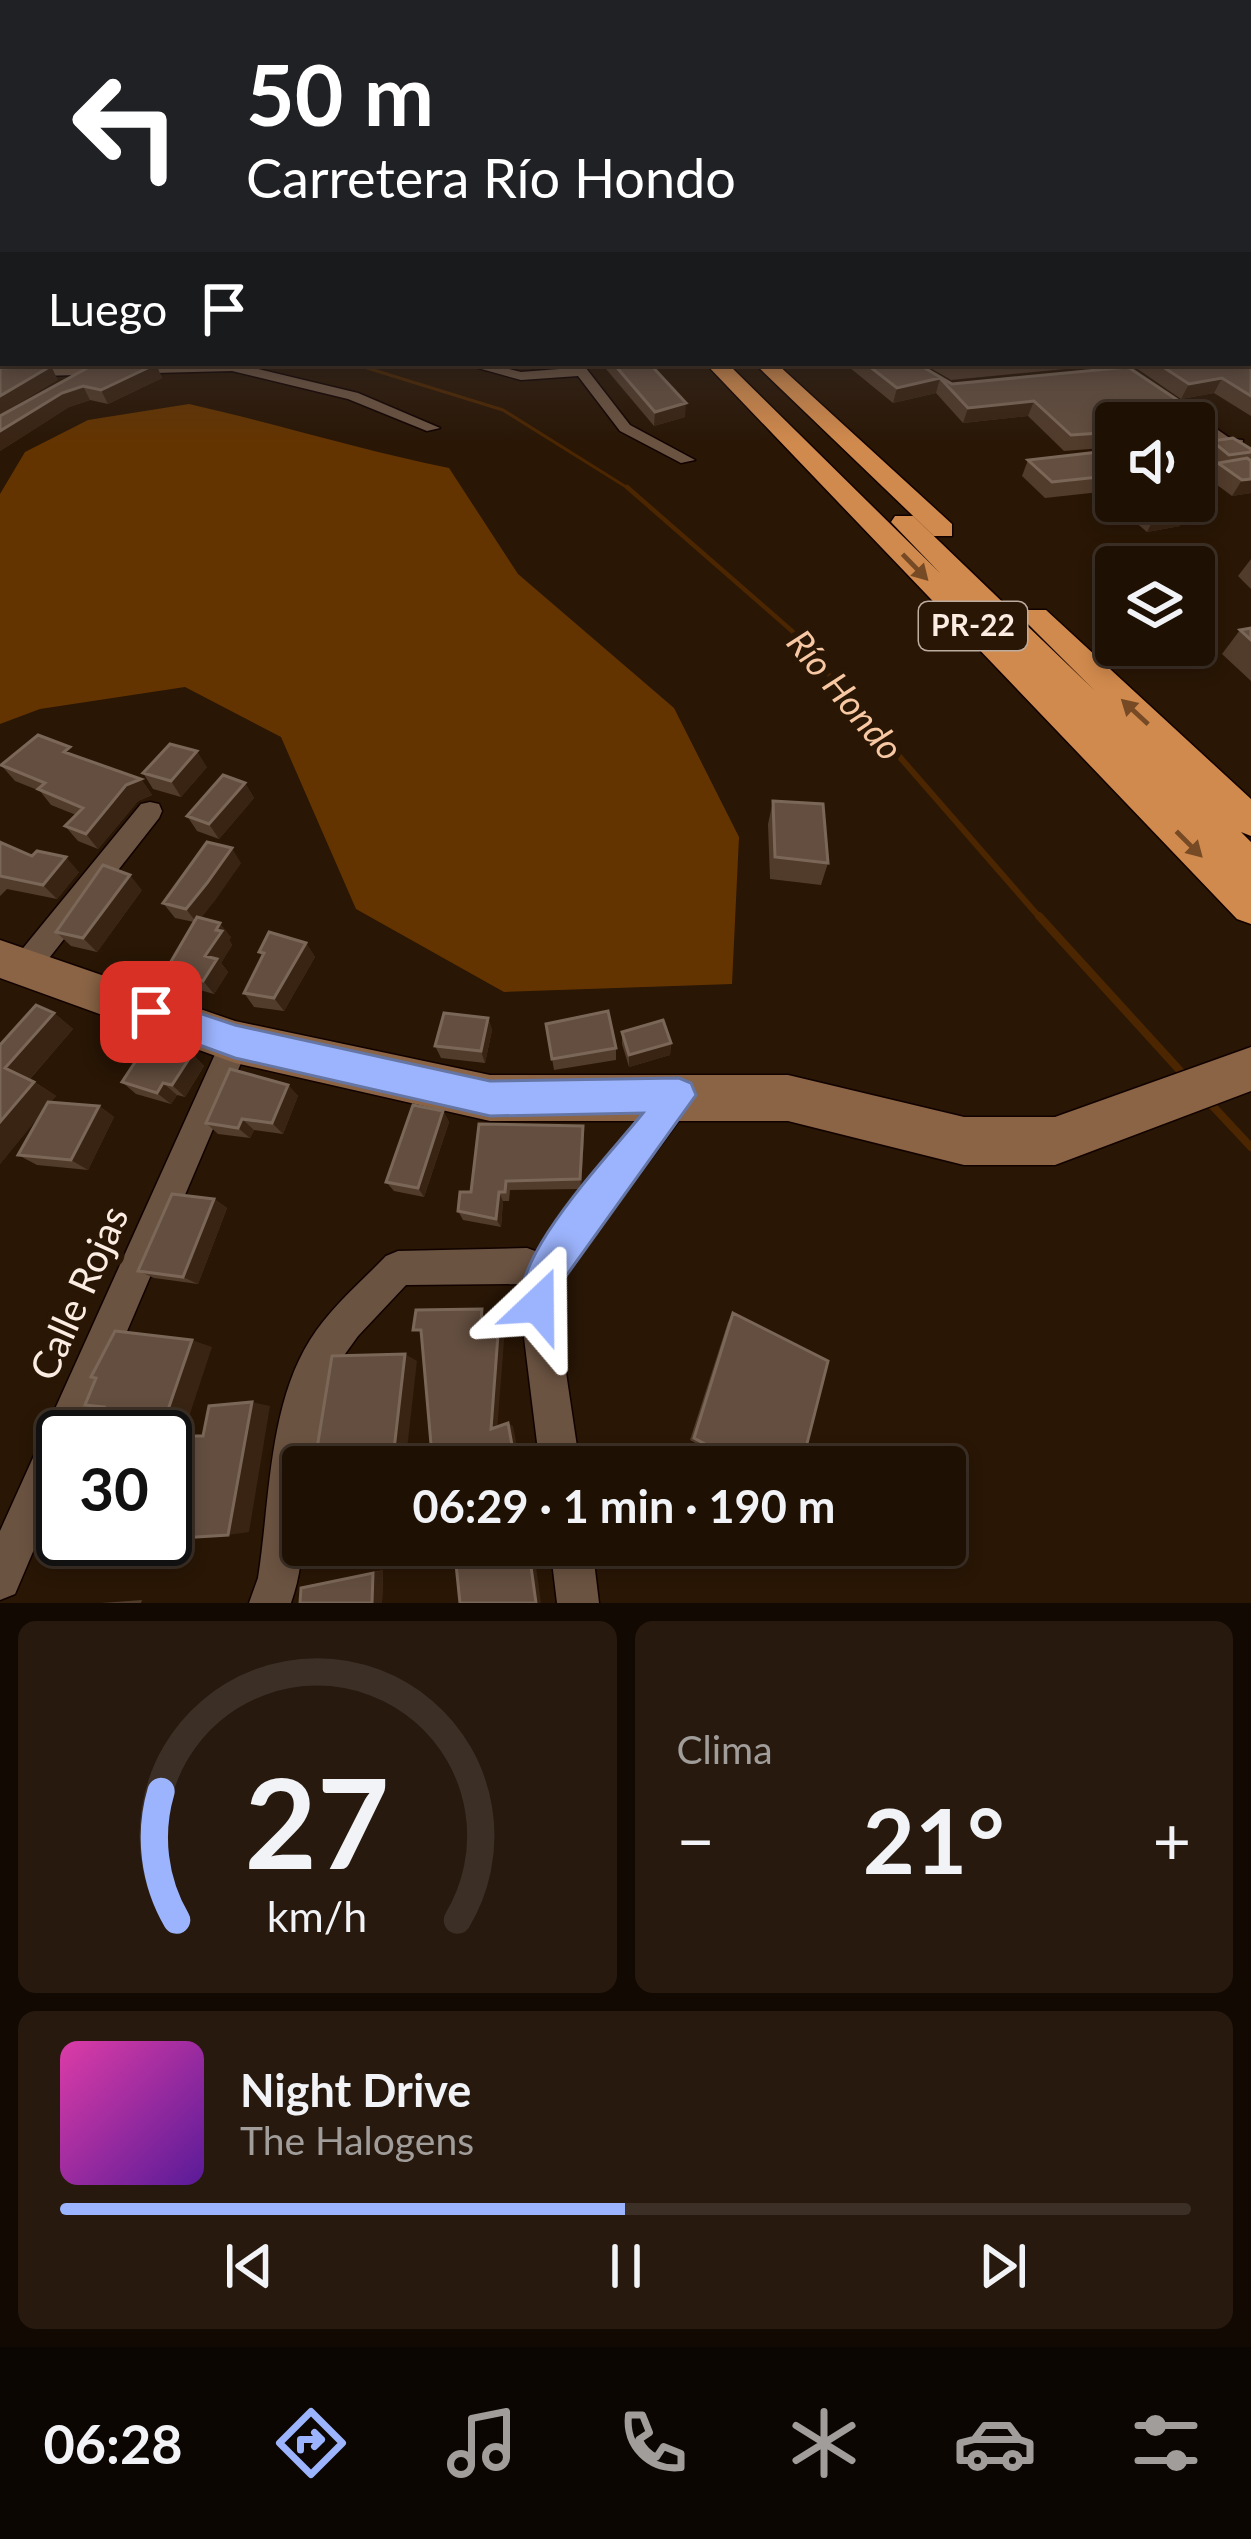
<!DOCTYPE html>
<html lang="es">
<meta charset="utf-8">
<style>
body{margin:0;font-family:Lato,sans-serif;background:#27190e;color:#f1f3f6;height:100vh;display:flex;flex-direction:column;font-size:45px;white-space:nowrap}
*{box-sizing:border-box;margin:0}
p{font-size:39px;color:#a19d9a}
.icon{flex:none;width:66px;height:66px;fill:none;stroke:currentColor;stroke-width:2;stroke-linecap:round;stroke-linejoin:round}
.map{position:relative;height:1603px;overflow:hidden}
.details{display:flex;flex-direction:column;gap:18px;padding:18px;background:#110902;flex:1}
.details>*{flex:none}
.top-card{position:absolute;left:0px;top:0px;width:1251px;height:366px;box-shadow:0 6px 18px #0003,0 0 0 3px #3c3026;background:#202124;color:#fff;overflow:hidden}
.fabs{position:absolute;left:1095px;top:402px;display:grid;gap:24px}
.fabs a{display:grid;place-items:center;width:120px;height:120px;border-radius:12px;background:#1f1004;box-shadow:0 6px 18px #0003,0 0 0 3px #3c3026;font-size:60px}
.speed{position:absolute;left:36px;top:1410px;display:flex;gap:24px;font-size:60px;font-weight:700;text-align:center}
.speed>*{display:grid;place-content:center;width:156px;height:156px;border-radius:50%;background:#1f1004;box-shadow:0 6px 18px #0003,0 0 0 3px #3c3026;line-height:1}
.speed .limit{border:6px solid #111;border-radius:18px;background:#fff;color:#111}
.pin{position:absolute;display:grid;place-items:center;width:102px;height:102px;color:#fff;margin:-51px;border-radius:24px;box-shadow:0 6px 18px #0006}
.me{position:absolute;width:132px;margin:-66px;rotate:23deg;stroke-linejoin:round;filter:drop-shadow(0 0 9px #0008)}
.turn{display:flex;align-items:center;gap:42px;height:252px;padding:0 48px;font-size:54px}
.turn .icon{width:156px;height:156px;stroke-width:2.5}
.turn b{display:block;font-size:84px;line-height:102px}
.then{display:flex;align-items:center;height:114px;padding:0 48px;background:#0003;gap:24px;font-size:45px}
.big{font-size:90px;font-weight:700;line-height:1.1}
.details .card{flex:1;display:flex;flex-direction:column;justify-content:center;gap:18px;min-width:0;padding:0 42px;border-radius:18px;background:#27190e}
.details .dial{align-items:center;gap:0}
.dial svg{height:312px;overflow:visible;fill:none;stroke:#3c3026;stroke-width:7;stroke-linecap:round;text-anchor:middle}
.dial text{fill:#f1f3f6;stroke:none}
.song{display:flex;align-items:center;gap:36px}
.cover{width:144px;height:144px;border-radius:18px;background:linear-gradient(135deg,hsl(320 70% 55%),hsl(270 70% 35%))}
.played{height:12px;border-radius:6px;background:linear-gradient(90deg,#9cb4fd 50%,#3c3026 50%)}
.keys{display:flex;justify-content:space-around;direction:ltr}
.heat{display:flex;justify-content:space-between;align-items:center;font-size:66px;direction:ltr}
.details .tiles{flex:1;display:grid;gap:18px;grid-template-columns:1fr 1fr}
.card:last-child{grid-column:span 2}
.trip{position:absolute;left:282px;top:1446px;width:684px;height:120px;border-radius:12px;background:#1f1004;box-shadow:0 6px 18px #0003,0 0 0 3px #3c3026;font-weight:700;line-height:120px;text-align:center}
.tabs{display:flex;height:192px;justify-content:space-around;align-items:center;background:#0c0602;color:#a19d9a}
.tabs .icon{width:84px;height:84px}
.tabs .active{color:#9cb4fd}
.tabs b{font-size:54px;color:#f1f3f6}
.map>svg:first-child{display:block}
.green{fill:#643400}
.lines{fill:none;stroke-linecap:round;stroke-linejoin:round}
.stream-far3{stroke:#4b2601;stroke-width:3}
.stream-far2{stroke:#4b2601;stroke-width:4.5}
.stream-far1{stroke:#4b2601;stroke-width:6}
.stream{stroke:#4b2601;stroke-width:8}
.street-casing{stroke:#110200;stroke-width:3}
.secondary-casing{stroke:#110200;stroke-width:3}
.highway-casing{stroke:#110200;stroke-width:3}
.street{fill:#6b5341;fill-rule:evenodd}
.secondary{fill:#8a6445;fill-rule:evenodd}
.highway{fill:#d18a4d;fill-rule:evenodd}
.wall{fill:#513b2b}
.shaded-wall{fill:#392413}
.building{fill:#634e3f;stroke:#7b6758;stroke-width:3}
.oneway{fill:#754a25}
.route{fill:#9cb4fd;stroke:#6575a4;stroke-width:3}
.labels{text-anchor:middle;stroke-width:12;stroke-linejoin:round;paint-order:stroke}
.shield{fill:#291605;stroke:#bdaca0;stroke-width:3}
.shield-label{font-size:30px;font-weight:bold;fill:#fcede3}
.water-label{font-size:36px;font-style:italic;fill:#f7c8a3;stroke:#291605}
.near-street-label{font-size:39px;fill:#fcede3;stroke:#291605}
</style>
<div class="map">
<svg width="1251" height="1603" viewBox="0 0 1251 1603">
<rect width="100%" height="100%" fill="#291605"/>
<path class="green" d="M189 404C278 424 360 450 449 468L518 574 674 708 739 837 732 984 504 992 356 909 281 737 185 687 40 709 0 724V494L25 452 88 420Z"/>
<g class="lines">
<path class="stream-far3" d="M351 363 503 410 631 490"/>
<path class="stream-far2" d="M627 487 792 631 833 680"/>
<path class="stream-far1" d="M830 677 1041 919"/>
<path class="stream" d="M1039 916 1183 1074
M1208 1101 1251 1147"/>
<g class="street-casing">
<path id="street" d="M0 227 3 228V234L0 233Z
M233 363 358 393 440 428 427 431 348 399 232 371 0 377V369Z
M460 363H484L521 372 572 368 568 363H582L630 425 695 460 681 463 620 431 578 376 521 380Z
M1106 363H1122L1231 439 1243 440 1242 446 1251 453V465L1225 449 1194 453V443L1214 441Z
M150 802 159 804 162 811 159 818 35 976 25 980 15 976 11 967 15 958 141 804Z
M235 1028 245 1032 250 1042 82 1437H63V1481L15 1594 0 1600V1531L225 1032Z
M677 1082 688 1086 692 1097 688 1108 559 1283 556 1305 580 1467H540L520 1305 523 1284 406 1285 358 1336 332 1372 312 1467H303C303 1515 307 1558 291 1603H249L258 1578C270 1502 268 1407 310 1340 330 1308 360 1283 386 1256L398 1251 527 1248 538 1252 666 1086Z
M550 1545H592L599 1603H557Z"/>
</g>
<g class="secondary-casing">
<path id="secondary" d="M0 940 235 1021 490 1075H788L964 1117H1055L1251 1047V1091L1055 1165H964L788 1121H490L235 1063 0 978Z"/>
</g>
<g class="highway-casing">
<path id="highway" d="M705 363H727L940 573 891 522 895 516H913L1094 690 1021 617 1026 610H1046L1251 799V836L1241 832 1251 842V924L1237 919Z
M754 363H776L952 524V536H934Z"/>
</g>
<use href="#street" class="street"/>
<use href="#secondary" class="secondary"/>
<use href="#highway" class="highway"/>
</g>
<path class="wall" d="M1251 220V416L1214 393 1181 399 1129 363H1248Z
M0 336 3 337V363H80L0 366Z
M601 363H649L685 417 654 426Z
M844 363H916L952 384 1200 415 1194 426V423H1116V447L1064 451 1028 416 963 423 936 393 893 403Z
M922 363H1107L1106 365 951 380Z
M156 364 162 378 108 404 90 400 69 407 0 451V416L91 366Z
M1212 441 1251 449V493L1232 496 1209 479 1216 467 1203 456Z
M1116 450V501H1179L1180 526 1147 532 1100 492 1045 498 1022 476 1028 460Z
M1251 559V589L1238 576Z
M1251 628V681L1222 654 1240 630Z
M78 757 141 779 152 795 138 801 98 849 78 841 65 826 76 815 51 805 40 791 15 781 1 765Z
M207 767 181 797 153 789 143 773Z
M245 783 254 798 219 839 197 831 187 816Z
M773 801 828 863 821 885 770 879 768 824Z
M0 842 32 856 79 872 57 899 7 889 0 896Z
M241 863 201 918 231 937 229 940 232 945 221 963 228 972 214 994 178 984 166 970 194 922 175 918 163 903Z
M142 890 97 952 71 946 56 932Z
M306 943 315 957 284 1011 254 1007 244 993 262 956 259 952Z
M54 1013 73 1029 30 1079 56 1096 50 1102 99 1106 114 1117 88 1170 37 1165 18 1155 43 1111 0 1164V1045Z
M488 1018 492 1030 485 1063 441 1058 435 1046Z
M546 1024 616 1048V1060L554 1070Z
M622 1032 671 1043 670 1055 629 1067 622 1044Z
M192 1054 204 1066 185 1097 177 1095 171 1104 136 1094 122 1082Z
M288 1085 298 1096 283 1134 254 1130 250 1138 218 1134 206 1123Z
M443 1111 449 1122 424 1197 394 1191 386 1182Z
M584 1136 581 1189 510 1190 509 1201H503L501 1227 463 1220 458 1211 471 1192Z
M214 1199 227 1208 198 1284 154 1278 138 1271Z
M733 1313 801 1467H739L690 1440 728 1322Z
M383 1570 382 1603H300L301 1588Z
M142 1600 141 1603H100H101Z"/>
<path class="shaded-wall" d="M156 364 162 378 108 404 101 390Z
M51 366 58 380 0 415V396Z
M940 378 936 393 893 403 897 388Z
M1222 378 1214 393 1181 399 1189 384Z
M83 386 90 400 69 407 0 451V431L62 393Z
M1034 401 1028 416 963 423 968 408Z
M686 403 685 417 654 426 655 412Z
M1251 479V493L1232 496 1242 480Z
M1190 511 1180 526 1147 532 1155 516Z
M197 751 207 767 181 797 171 781Z
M141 779 152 795 138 801 98 849 86 834 126 785Z
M245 783 254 798 219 839 209 824Z
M232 848 241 863 217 898 197 923 186 909Z
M66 857 79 872 57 899 43 885Z
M130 875 142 890 97 952 83 938Z
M220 923 231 937 229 940 232 945 221 963 228 972 214 994 203 981 205 956Z
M306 943 315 957 284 1011 274 998Z
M54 1013 73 1029 27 1082 5 1068Z
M488 1018 492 1030 485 1063 481 1051Z
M671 1043 670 1055 629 1067V1055Z
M192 1054 204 1066 185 1097 172 1085Z
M34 1082 56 1096 0 1164V1122Z
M163 1083 177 1095 171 1104 157 1093Z
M288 1085 298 1096 283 1134 272 1123Z
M99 1106 114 1117 88 1170 71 1160Z
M443 1111 449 1122 424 1197 418 1188Z
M242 1119 254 1130 250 1138 238 1128Z
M583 1126 584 1136 581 1189 580 1179Z
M499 1192 503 1201 501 1227 496 1219Z
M214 1199 227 1208 198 1284 183 1277Z
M499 1321 505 1328 497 1431 491 1429Z
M192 1340 212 1347 182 1438 159 1436Z
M405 1354 417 1361 405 1467H392Z
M252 1402 270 1406 249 1532 228 1535Z
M508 1423 513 1426 521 1467H516Z
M528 1545H533L541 1603H536Z
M383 1570 382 1603H372L373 1573Z"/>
<path class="building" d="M1248 220H1251V343L1248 350Z
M0 336 3 337V352H0Z
M1248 351 1251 352V396L1222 378 1189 384 1157 363H1248Z
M613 363H649L686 403 655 412Z
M865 363H916L952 384 1128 367 1200 415 1116 423V432L1071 435 1034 401 968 408 940 378 897 388Z
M156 364 101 390 83 386 62 393 0 431V416L91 366Z
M51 366 0 396V368Z
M1233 438 1251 449V452L1229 455 1212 441Z
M1116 450V483L1108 476 1052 482 1028 460Z
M1247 458 1251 461V479L1242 480 1218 463Z
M1137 501H1179L1190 511 1155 516Z
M1251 628V640L1240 630Z
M38 735 70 747 64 752 141 779 126 785 86 834 65 826 83 808 38 789 45 783 1 765Z
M170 744 197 751 171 781 143 773Z
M223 775 245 783 209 824 187 816Z
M773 801 823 804 828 863 775 857Z
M0 842 32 856 37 851 66 857 43 885 0 876Z
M207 842 232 848 207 883 186 909 163 903Z
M103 865 130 875 83 938 56 932Z
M197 917 220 923 216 930 222 931 205 956 217 959 203 981 166 970Z
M269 932 306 943 274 998 244 993 264 953 259 952Z
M36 1005 54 1013 5 1068 34 1082 0 1122V1045Z
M608 1011 616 1048 552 1059 546 1024Z
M444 1013 488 1018 481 1051 435 1046Z
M663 1020 671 1043 629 1055 622 1032Z
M149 1041 192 1054 172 1085 163 1083 157 1093 122 1082Z
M230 1069 288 1085 272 1123 242 1119 238 1128 206 1123Z
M48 1102 99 1106 71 1160 18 1155Z
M413 1105 443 1111 418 1188 386 1182Z
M479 1124 583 1126 580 1179 506 1181 505 1192H499L496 1219 458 1211 460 1192H471Z
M172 1194 214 1199 183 1277 138 1271Z
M482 1309 481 1321H499L491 1429 508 1423 516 1467H433L421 1330H413L416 1310Z
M733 1313 828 1361 801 1467H747L694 1438Z
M115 1331 192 1340 159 1436H203L209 1406 252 1402 228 1535 165 1539V1437H94L104 1407 85 1405 96 1378 91 1377Z
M405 1354 392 1467H314L332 1356Z
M63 1534V1539H158L59 1545Z
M454 1545H528L536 1603H460Z
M373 1573 372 1603H300L301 1588Z"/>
<defs><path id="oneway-solid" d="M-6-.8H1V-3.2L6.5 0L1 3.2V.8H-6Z" transform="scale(3)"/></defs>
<g class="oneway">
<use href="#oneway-solid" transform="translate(915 567) rotate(46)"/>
<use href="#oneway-solid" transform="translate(1135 712) rotate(-137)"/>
<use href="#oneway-solid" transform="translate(1189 844) rotate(45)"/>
</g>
<linearGradient id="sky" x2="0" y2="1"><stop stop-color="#170c03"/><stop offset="0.5" stop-color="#433c3b"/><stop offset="1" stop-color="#433c3b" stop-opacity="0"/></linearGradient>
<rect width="1251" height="444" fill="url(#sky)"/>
<path class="route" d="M151 997 235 1025 490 1081 679 1078 691 1083 696 1095 561 1283 552 1319 538 1325 523 1319C501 1265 608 1157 643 1113L490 1116 235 1058 139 1023 134 1012 139 1001Z"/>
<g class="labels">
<rect class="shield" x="919" y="602" width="108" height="48" rx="9"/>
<g class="shield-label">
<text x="973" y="636">PR-22</text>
</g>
<g class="water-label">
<text transform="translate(845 695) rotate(50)" y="13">Río Hondo</text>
</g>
<g class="near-street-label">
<text transform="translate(79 1293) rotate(-66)" y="14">Calle Rojas</text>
</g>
</g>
</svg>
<div class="fabs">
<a><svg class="icon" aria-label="sound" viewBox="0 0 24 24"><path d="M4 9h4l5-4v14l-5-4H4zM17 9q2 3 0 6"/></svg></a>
<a><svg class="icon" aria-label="layers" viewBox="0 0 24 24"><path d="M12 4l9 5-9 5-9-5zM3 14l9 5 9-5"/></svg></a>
</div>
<div class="speed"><div class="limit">30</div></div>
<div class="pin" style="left:151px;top:1012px;background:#d93025"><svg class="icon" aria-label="arrive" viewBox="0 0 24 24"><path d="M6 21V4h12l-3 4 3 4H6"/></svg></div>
<svg class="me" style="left:538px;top:1305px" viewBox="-20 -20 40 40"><path d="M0-17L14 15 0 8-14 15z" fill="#9cb4fd" stroke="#fff" stroke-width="4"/></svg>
<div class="trip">06:29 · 1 min · 190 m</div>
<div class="top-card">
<div class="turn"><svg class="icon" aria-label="left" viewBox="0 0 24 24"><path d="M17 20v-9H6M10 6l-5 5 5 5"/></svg><div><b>50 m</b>Carretera Río Hondo</div></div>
<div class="then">Luego<svg class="icon" aria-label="arrive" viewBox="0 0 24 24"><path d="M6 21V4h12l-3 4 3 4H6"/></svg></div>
</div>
</div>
<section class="details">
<div class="tiles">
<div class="card dial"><svg viewBox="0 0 100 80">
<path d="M14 69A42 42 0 1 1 86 69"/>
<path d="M14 69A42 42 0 0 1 10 36" stroke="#9cb4fd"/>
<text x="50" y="56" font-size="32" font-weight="700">27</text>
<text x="50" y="72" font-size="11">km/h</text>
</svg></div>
<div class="card"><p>Clima</p>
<div class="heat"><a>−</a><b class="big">21°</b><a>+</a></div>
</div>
<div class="card">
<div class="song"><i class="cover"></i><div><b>Night Drive</b><p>The Halogens</p></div></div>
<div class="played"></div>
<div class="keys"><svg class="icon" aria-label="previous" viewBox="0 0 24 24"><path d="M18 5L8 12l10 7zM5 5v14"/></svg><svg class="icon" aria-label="pause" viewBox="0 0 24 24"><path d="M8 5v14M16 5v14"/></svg><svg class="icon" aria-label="next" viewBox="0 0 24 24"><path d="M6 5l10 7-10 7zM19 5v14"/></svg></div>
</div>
</div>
</section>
<nav class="tabs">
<b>06:28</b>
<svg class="icon active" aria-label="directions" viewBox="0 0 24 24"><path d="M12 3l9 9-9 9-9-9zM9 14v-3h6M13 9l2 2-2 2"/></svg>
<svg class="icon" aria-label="music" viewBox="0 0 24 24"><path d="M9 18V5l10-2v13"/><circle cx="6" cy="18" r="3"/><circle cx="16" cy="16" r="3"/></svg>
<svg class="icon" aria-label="phone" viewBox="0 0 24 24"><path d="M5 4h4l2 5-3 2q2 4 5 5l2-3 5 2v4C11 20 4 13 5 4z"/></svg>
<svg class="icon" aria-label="climate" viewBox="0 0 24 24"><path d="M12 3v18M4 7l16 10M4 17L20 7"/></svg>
<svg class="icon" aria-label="car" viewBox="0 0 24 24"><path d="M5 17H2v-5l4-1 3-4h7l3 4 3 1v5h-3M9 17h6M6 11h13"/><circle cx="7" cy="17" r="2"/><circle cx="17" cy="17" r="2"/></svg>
<svg class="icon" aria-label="filters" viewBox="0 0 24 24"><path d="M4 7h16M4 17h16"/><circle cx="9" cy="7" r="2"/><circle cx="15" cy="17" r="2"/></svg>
</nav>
